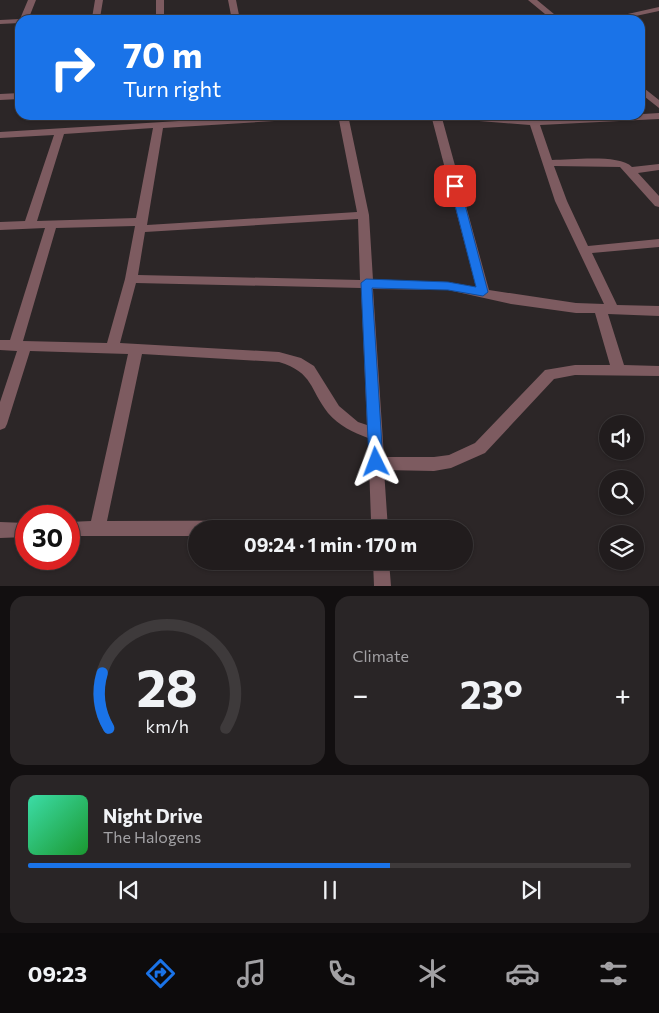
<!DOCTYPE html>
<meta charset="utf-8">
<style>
body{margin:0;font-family:Commissioner,sans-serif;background:#292526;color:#f1f3f6;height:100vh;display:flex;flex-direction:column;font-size:19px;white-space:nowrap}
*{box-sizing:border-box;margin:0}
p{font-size:16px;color:#a2a1a4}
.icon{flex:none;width:28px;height:28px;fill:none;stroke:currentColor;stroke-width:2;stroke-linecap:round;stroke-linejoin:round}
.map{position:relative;height:586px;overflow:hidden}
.drawer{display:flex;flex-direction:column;gap:10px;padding:10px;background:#120f10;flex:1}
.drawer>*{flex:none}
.guide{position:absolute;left:15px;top:15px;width:630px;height:105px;border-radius:15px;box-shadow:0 1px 4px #0004,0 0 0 1px #3e3a3b;background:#1a73e8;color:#fff;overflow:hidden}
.controls{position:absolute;left:599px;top:415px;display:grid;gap:10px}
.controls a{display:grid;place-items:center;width:45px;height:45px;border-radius:50%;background:#211c1d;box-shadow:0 1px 4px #0004,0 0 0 1px #3e3a3b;font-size:25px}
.speed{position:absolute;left:15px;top:505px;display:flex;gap:10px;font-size:25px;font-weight:700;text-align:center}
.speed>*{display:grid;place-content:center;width:65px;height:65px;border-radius:50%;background:#211c1d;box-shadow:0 1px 4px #0004,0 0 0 1px #3e3a3b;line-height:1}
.speed .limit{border:8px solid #d22;background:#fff;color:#111}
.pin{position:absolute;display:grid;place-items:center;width:42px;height:42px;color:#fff;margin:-21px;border-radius:10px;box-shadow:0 2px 8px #0006}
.me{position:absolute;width:55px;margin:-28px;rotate:357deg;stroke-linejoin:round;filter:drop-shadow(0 0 4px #0008)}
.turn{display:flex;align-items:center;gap:18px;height:105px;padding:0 25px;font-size:22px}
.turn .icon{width:65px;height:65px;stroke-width:2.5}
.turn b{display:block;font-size:35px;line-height:42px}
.big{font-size:38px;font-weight:700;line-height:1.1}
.drawer .card{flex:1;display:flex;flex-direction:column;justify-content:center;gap:8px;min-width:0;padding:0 18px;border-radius:15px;background:#292526}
.drawer .dial{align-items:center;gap:0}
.dial svg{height:130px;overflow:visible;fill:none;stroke:#3e3a3b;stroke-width:7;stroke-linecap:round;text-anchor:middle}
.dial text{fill:#f1f3f6;stroke:none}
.song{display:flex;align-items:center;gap:15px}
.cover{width:60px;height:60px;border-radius:8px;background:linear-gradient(135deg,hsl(160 70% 55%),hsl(130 70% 35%))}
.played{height:5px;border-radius:2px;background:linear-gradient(90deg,#1a73e8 60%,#3e3a3b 60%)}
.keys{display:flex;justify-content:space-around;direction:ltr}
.heat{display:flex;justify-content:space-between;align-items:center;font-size:28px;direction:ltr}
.drawer .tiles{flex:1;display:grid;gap:10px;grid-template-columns:1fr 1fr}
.card:last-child{grid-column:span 2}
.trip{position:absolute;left:188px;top:520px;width:285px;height:50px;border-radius:25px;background:#211c1d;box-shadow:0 1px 4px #0004,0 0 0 1px #3e3a3b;font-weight:700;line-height:50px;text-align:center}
.menu{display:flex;height:80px;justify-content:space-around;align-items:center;background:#0d0b0c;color:#a2a1a4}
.menu .icon{width:35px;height:35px}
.menu .active{color:#1a73e8}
.menu b{font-size:22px;color:#f1f3f6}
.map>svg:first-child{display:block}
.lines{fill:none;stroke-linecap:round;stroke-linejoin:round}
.minor{fill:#7d5b60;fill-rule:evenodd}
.route{fill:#1a73e8;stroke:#114b97}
</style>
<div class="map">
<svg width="659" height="586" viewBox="0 0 659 586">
<rect width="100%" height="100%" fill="#2c2627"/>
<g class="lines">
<path class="minor" d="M28 0H36L28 20H20V23L0 24V20L20 19Z
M95 0H103L100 18H156V0H164V20H59L63 18H92Z
M228 0H236L240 20H232Z
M528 0H537L560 19 503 20 507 18 545 14Z
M659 7V11L617 20H601Z
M640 85 659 100V108L640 93Z
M20 93V99L0 100V94Z
M659 113V119L540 125 552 160C572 160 619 154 632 167L659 164V170L638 173 659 196V207L655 206 620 167 554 166 567 201 588 246 659 239V247L592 253 617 305 659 306V316L608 314 624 365 659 366V376L575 375 554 379 485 453 451 468 434 471 384 470 388 529H196V536H69V522L91 521 128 354 30 351 7 424 5 428 0 430V402L17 351 0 350V340H10L45 228 0 230V222L25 221 54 135 0 138V132L276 115H328L323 118 163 128 147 225 357 212 338 115H348L369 215 373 280 448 282 476 287 431 115H477L547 120ZM442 118 530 125 555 201 604 304 576 303 489 290ZM153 128 136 218 37 221 64 134ZM358 219 360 280 138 275 145 232ZM135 226 125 279 107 343 23 341 56 228ZM136 283 361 288 367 425 358 422 339 406 314 366 301 358 279 352 120 343ZM373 289 448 290 511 304 576 313H595L610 365H575L545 370 475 443 449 455 434 457H384ZM142 354 279 362C314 373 309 389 328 413 339 426 353 432 368 438L371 520 107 521Z
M0 522 26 523V537L0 538Z
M373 561H389L391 586H374Z"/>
</g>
<path class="route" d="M455 183 460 186 488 292 483 296 448 290 372 288 383 462 381 467 376 468 371 467 369 462 361 283 366 279 448 282 476 287 450 186Z"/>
</svg>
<div class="controls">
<a><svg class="icon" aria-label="sound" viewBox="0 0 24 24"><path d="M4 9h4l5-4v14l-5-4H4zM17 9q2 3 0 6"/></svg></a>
<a><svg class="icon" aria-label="search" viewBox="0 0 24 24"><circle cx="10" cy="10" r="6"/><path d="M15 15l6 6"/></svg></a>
<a><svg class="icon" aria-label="layers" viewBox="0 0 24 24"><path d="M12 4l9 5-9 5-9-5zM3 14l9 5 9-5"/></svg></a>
</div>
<div class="speed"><div class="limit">30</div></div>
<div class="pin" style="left:455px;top:186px;background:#d93025"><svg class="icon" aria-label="arrive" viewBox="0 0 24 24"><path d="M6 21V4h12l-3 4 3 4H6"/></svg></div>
<svg class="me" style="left:376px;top:462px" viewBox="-20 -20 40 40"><path d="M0-17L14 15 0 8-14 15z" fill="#1a73e8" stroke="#fff" stroke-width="4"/></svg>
<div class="trip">09:24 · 1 min · 170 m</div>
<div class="guide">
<div class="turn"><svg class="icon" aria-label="right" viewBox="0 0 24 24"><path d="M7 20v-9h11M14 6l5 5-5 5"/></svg><div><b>70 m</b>Turn right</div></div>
</div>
</div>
<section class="drawer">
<div class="tiles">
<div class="card dial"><svg viewBox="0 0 100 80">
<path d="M14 69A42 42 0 1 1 86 69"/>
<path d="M14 69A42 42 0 0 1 10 35" stroke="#1a73e8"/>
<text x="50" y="56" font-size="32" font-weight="700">28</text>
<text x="50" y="72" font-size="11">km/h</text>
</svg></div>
<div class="card"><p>Climate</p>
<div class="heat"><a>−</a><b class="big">23°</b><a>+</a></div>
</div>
<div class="card">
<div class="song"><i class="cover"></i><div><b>Night Drive</b><p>The Halogens</p></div></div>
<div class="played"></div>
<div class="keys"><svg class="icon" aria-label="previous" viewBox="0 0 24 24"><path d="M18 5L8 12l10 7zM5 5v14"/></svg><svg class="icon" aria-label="pause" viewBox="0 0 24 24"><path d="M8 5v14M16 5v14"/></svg><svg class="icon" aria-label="next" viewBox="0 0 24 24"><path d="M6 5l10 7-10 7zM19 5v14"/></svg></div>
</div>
</div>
</section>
<nav class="menu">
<b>09:23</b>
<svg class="icon active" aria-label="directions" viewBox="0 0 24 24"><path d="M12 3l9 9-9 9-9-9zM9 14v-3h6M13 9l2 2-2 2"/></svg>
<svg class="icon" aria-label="music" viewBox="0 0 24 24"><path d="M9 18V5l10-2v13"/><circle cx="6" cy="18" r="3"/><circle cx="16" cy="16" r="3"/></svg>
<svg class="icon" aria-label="phone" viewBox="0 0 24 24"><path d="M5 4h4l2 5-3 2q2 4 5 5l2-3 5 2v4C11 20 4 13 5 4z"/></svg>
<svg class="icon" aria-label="climate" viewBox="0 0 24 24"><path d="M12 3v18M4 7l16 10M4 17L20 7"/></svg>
<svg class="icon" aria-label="car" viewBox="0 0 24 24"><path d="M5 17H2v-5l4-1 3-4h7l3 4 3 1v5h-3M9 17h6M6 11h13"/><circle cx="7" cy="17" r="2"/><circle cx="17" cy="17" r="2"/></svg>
<svg class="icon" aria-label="filters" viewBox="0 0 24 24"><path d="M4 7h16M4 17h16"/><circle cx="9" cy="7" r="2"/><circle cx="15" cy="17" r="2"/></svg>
</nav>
